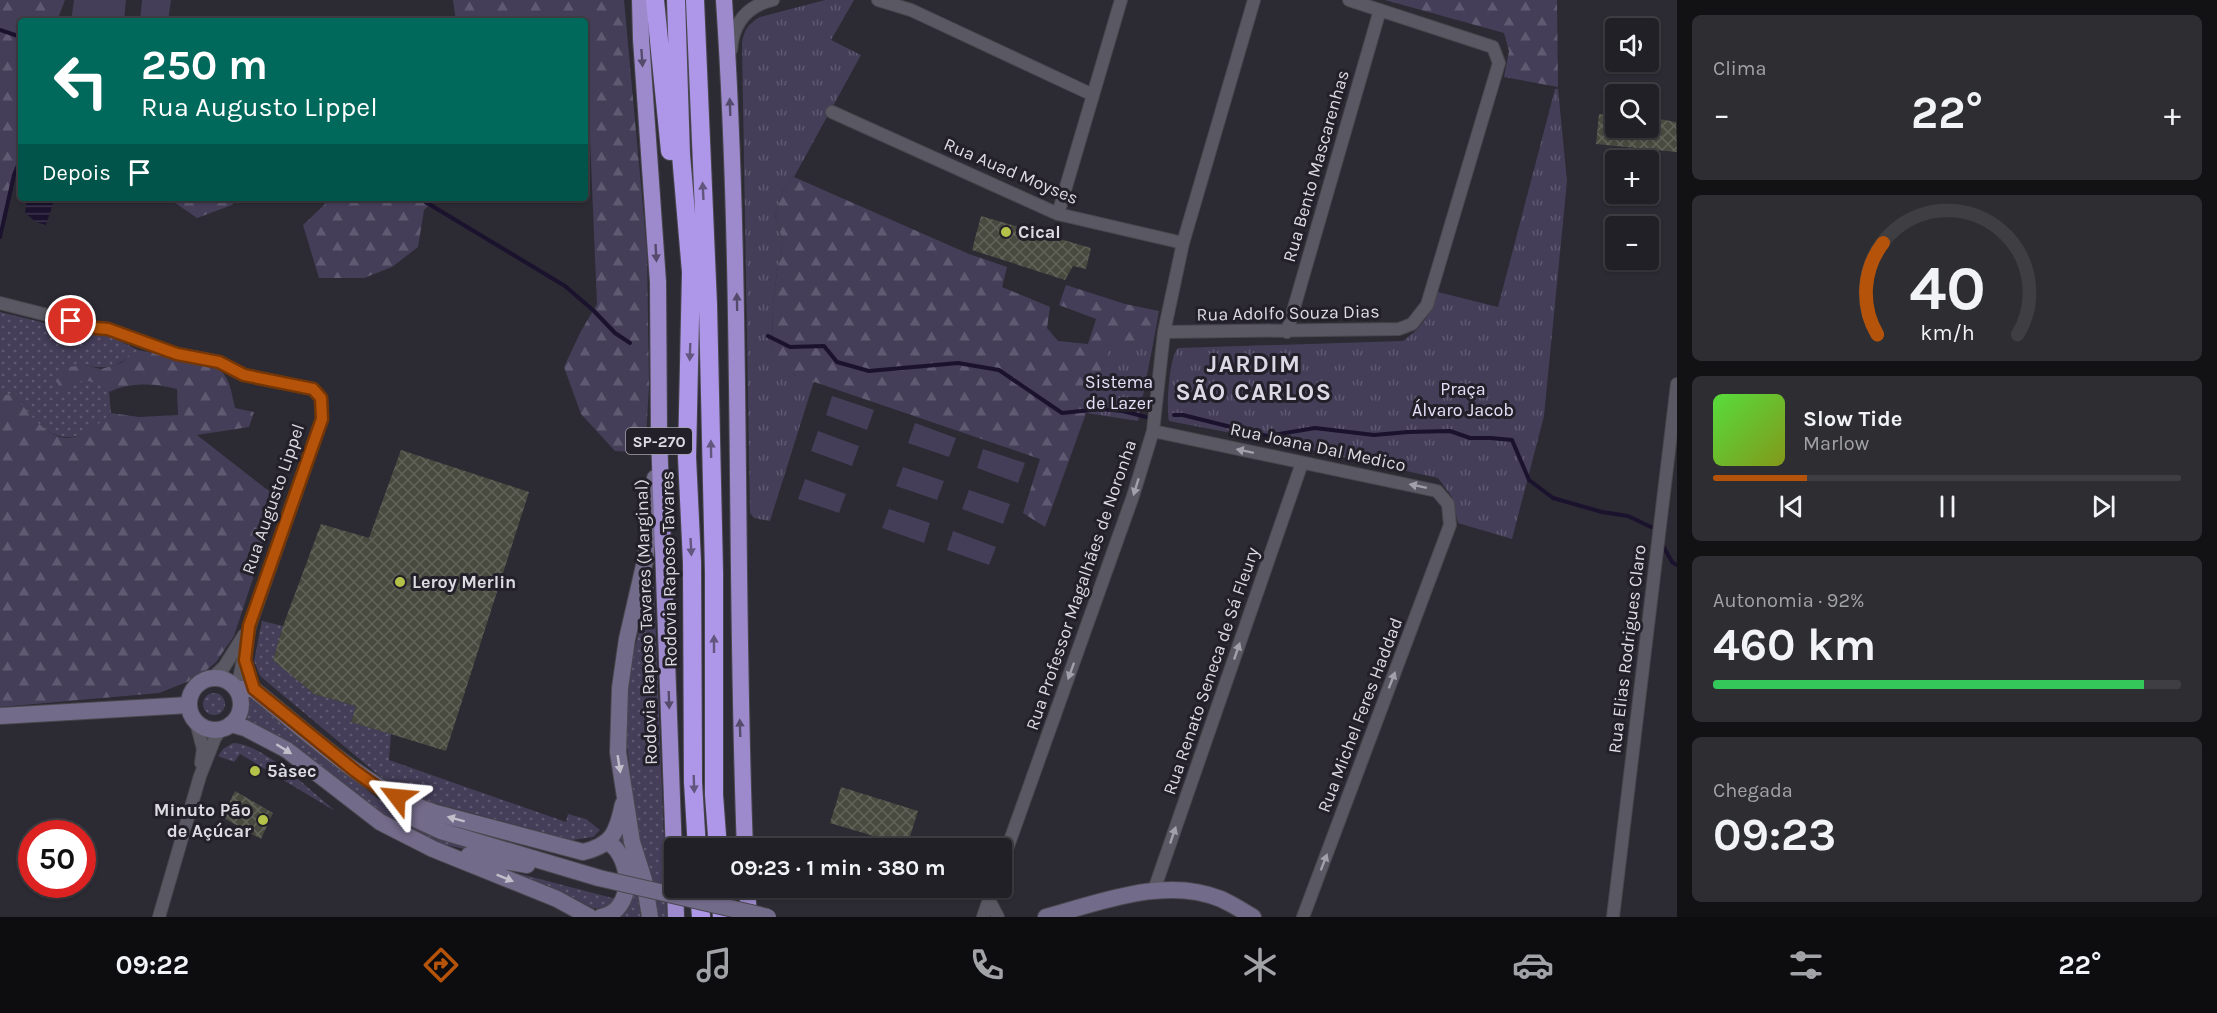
<!DOCTYPE html>
<html lang="pt">
<meta charset="utf-8">
<style>
body{margin:0;font-family:Karla,sans-serif;background:#2d2d32;color:#f1f3f6;height:100vh;display:flex;flex-direction:column;font-size:22px;white-space:nowrap}
*{box-sizing:border-box;margin:0}
p{font-size:20px;color:#a2a3a7}
.icon{flex:none;width:33px;height:33px;fill:none;stroke:currentColor;stroke-width:2;stroke-linecap:round;stroke-linejoin:round}
.map{position:relative;flex:1;overflow:hidden}
.drawer{display:flex;flex-direction:column;gap:15px;padding:15px;background:#121215;width:540px}
.drawer>*{flex:none}
.top-card{position:absolute;left:18px;top:18px;width:570px;height:183px;border-radius:6px;box-shadow:0 2px 4px #0004,0 0 0 2px #3e3e43;background:#00695c;color:#fff;overflow:hidden}
.tools{position:absolute;left:1605px;top:18px;display:grid;gap:12px}
.tools a{display:grid;place-items:center;width:54px;height:54px;border-radius:6px;background:#212026;box-shadow:0 2px 4px #0004,0 0 0 2px #3e3e43;font-size:30px}
.speed{position:absolute;left:18px;top:820px;display:flex;gap:12px;font-size:30px;font-weight:700;text-align:center}
.speed>*{display:grid;place-content:center;width:78px;height:78px;border-radius:50%;background:#212026;box-shadow:0 2px 4px #0004,0 0 0 2px #3e3e43;line-height:1}
.speed .limit{border:9px solid #d22;background:#fff;color:#111}
.pin{position:absolute;display:grid;place-items:center;width:51px;height:51px;color:#fff;margin:-26px;border:3px solid #fff;border-radius:50%;box-shadow:0 2px 6px #0007}
.me{position:absolute;width:66px;margin:-33px;rotate:299deg;stroke-linejoin:round;filter:drop-shadow(0 0 4px #0008)}
.turn{display:flex;align-items:center;gap:21px;height:126px;padding:0 24px;font-size:27px}
.turn .icon{width:78px;height:78px;stroke-width:2.5}
.turn b{display:block;font-size:42px;line-height:51px}
.then{display:flex;align-items:center;height:57px;padding:0 24px;background:#0003;gap:12px;font-size:22px}
.big{font-size:45px;font-weight:700;line-height:1.1}
.drawer .card{flex:1;display:flex;flex-direction:column;justify-content:center;gap:9px;min-width:0;padding:0 21px;border-radius:9px;background:#2d2d32}
.drawer .dial{align-items:center;gap:0}
.dial svg{height:156px;overflow:visible;fill:none;stroke:#3e3e43;stroke-width:7;stroke-linecap:round;text-anchor:middle}
.dial text{fill:#f1f3f6;stroke:none}
.song{display:flex;align-items:center;gap:18px}
.cover{width:72px;height:72px;border-radius:9px;background:linear-gradient(135deg,hsl(110 70% 55%),hsl(70 70% 35%))}
.played{height:6px;border-radius:3px;background:linear-gradient(90deg,#b45309 20%,#3e3e43 20%)}
.keys{display:flex;justify-content:space-around;direction:ltr}
.heat{display:flex;justify-content:space-between;align-items:center;font-size:33px;direction:ltr}
.charge{height:9px;border-radius:4px;background:linear-gradient(90deg,#34c759 92%,#3e3e43 0)}
.trip{position:absolute;left:664px;top:838px;width:348px;height:60px;border-radius:6px;background:#212026;box-shadow:0 2px 4px #0004,0 0 0 2px #3e3e43;font-weight:700;line-height:60px;text-align:center}
.menu{display:flex;height:96px;justify-content:space-around;align-items:center;background:#0d0d0f;color:#a2a3a7}
.menu .icon{width:42px;height:42px}
.menu .selected{color:#b45309}
.menu b{font-size:27px;color:#f1f3f6}
main{display:flex;flex:1;min-height:0}
.map>svg:first-child{display:block}
.grass{fill:url(#grass-dots)}
.forest{fill:url(#forest-firs)}
.park{fill:url(#park-tufts)}
.garden{fill:#453e59}
.water{fill:url(#water-rules)}
.lines{fill:none;stroke-linecap:round;stroke-linejoin:round}
.stream{stroke:#1b132e;stroke-width:4}
.building{fill:url(#building-cross-hatch)}
.minor-casing{stroke:#49474e;stroke-width:14}
.secondary-casing{stroke:#49474e;stroke-width:18}
.trunk-casing{stroke:#49474e;stroke-width:18}
.motorway-casing{stroke:#49474e;stroke-width:20}
.minor{stroke:#5a5862;stroke-width:12}
.secondary{stroke:#736b8a;stroke-width:16}
.trunk{stroke:#9d8acd;stroke-width:16}
.motorway{stroke:#ae97e8;stroke-width:18}
.secondary-bridge-casing{stroke:#49474e;stroke-width:18;stroke-linecap:butt}
.secondary-bridge{stroke:#736b8a;stroke-width:16}
.oneway{fill:#544a6b}
.oneway2{fill:#62567f}
.oneway3{fill:#a2a0a8}
.oneway4{fill:#c2bfcb}
.route-casing{stroke:#753606;stroke-width:15}
.route{stroke:#b45309;stroke-width:10}
.poi-dot{fill:#b4c24a;stroke:#232029;stroke-width:2}
.labels{text-anchor:middle;stroke-width:6;stroke-linejoin:round;paint-order:stroke}
.shield{fill:#232029;stroke:#a4a3aa;stroke-width:1.5}
.shield-label{font-size:16px;font-weight:bold;fill:#dcdbe1}
.street-label{font-size:18px;fill:#dcdbe1;stroke:#232029}
.poi-label{font-size:18px;font-weight:bold;fill:#dcdbe1;stroke:#232029;text-anchor:start}
.park-label{font-size:18px;fill:#e5e0f8;stroke:#232029}
.district-label{font-size:24px;font-weight:bold;letter-spacing:1.5px;fill:#dcd9e6;stroke:#232029}
</style>
<main>
<div class="map">
<svg width="1677" height="917" viewBox="0 0 1677 917">
<defs>
<pattern id="grass-dots" width="8" height="8" patternUnits="userSpaceOnUse" patternTransform="scale(1.5)"><rect width="8" height="8" fill="#453e59"/><path d="M2 2h.1M6 6h.1" fill="none" stroke="#5f5971" stroke-width="1.8" stroke-linecap="round"/></pattern>
<pattern id="forest-firs" width="22" height="20" patternUnits="userSpaceOnUse" patternTransform="scale(1.5)"><rect width="22" height="20" fill="#453e59"/><path d="M5 1l3.5 6h-7zM16 11l3.5 6h-7z" fill="#5f5971"/></pattern>
<pattern id="park-tufts" width="24" height="20" patternUnits="userSpaceOnUse" patternTransform="scale(1.5)"><rect width="24" height="20" fill="#453e59"/><path d="M3 7l-1-3M5 7V3M7 7l1-3M15 17l-1-3M17 17v-4M19 17l1-3" fill="none" stroke="#5f5971"/></pattern>
<pattern id="water-rules" width="6" height="5" patternUnits="userSpaceOnUse" patternTransform="scale(1.5)"><rect width="6" height="5" fill="#1b132e"/><path d="M0 2.5h6" fill="none" stroke="#3c354c"/></pattern>
<pattern id="building-cross-hatch" width="8" height="8" patternUnits="userSpaceOnUse" patternTransform="scale(1.5)"><rect width="8" height="8" fill="#484a3f"/><path d="M0 0l8 8M0 8l8-8" fill="none" stroke="#62645a"/></pattern>
</defs>
<rect width="100%" height="100%" fill="#2c2a33"/>
<path class="grass" d="M0 312 65 328 112 337 138 350C120 365 110 371 85 365L81 380 95 381 109 392 111 413C104 419 97 428 90 431 52 450 34 420 13 394L0 395Z
M651 586 654 587 667 917H659L648 867 638 840 627 745 626 699 633 654Z
M262 621 283 626 273 660 314 694 356 706 351 722 391 734 389 760 566 822 568 814 586 819 600 830 593 837 572 840 408 796 393 787 260 676 254 661Z
M203 704a11 11 0 1 1 22 0a11 11 0 1 1-22 0Z
M248 696 272 712 377 798 418 825 495 856 438 843 392 822 285 740 247 719Z
M233 743C264 744 311 791 335 811L240 754 234 762 218 756 223 749Z
M622 835 625 850 634 874 641 917H617L618 839Z
M494 867 616 899 605 909 593 908 574 898Z"/>
<path class="forest" d="M0 0H65L57 21H21V160L15 170 0 237Z
M453 0H624L647 252 649 385 646 438 634 452 615 451 581 414 564 367 580 333 597 304 590 139 585 137V21H456Z
M1385 0H1557L1558 87 1504 77 1509 51 1504 33Z
M794 177 969 254 1007 267 1002 287 1050 307 1047 328 1058 341 1088 344 1096 319 1059 305 1066 285 1125 304 1159 311 1153 344H1111L1045 527 1023 513 1040 459 794 375 772 357 773 304 777 272 783 242 775 216 783 190Z
M168 198H237L232 205 197 218Z
M324 198H437L424 210 418 247 392 267 364 278H319L303 225 325 204Z
M138 350C154 353 215 363 223 373 231 383 232 396 235 408L254 412 249 427 197 435 279 499 234 636 216 662 197 678 159 693 0 707V395L13 394C48 436 63 458 111 413L139 417 178 415 177 389C155 383 130 382 109 392 88 376 83 379 61 390L56 380 69 367 85 365 101 369 121 363Z"/>
<path class="park" d="M825 0H854L831 40 861 55 794 177 783 190 775 216 783 242 777 272 773 304 772 356 794 375 814 381 770 521 754 518 750 513 742 43C744 30 748 24 760 17Z
M1555 89H1558L1567 181 1544 416 1512 539 1458 523 1452 497 1438 478 1252 437 1169 421C1166 409 1169 357 1178 348L1403 341C1422 328 1430 314 1438 292L1498 307Z
M1111 343 1153 344 1138 421 1086 413Z"/>
<path class="garden" d="M74 0H126L124 21H71Z
M142 0H171L168 21H140Z
M832 396 874 410 867 430 826 415Z
M915 423 956 438 949 457 908 443Z
M818 431 859 446 852 466 811 451Z
M983 449 1025 463 1018 483 977 468Z
M903 467 944 481 937 500 896 486Z
M805 479 846 494 839 513 798 499Z
M969 490 1010 504 1003 524 962 509Z
M889 509 930 523 924 543 882 528Z
M953 531 996 547 989 565 947 550Z"/>
<path class="water" d="M27 198H55L46 225 36 222 25 213Z"/>
<g class="lines">
<path class="stream" d="M0 30 21 37
M419 198 565 286 594 311 615 333 630 343
M0 237 14 175 21 158
M768 336 790 347 824 346 837 362 869 371 958 363 999 370 1062 413 1101 409 1123 411 1146 417
M1174 415H1183L1267 436 1315 428 1374 435 1408 432 1450 431 1470 438H1491L1512 440 1529 480 1553 498 1602 512 1628 516 1651 527
M1663 546 1672 562 1677 565"/>
</g>
<path class="building" d="M1599 114 1616 117V128H1648V117L1676 122 1677 152 1596 144Z
M981 216 1091 248 1086 269 1073 266 1065 280 972 250Z
M401 450 529 492 446 751 351 722 356 706 314 694 273 660 283 626 321 524 369 538Z
M841 787 918 811 907 846 830 823Z
M235 791 273 813 261 839 222 817Z"/>
<g class="lines">
<g class="minor-casing">
<path id="minor" d="M878 0 911 10 1093 95
M731 50C733 24 746 6 773 0
M832 112 1058 214 1183 243
M1058 214 1121 0
M0 303 71 321 85 327 108 329 177 354 219 362 244 375 313 389 321 398 322 419 250 626 237 689
M1164 332 1399 329 1412 324 1427 305 1499 63 1493 47 1349 0
M1287 332 1380 10
M1153 431 1437 491 1448 504 1450 525 1303 917
M212 678 224 667 244 635
M196 722 203 749 201 763
M1002 863 1133 496 1153 431 1164 332 1183 243 1254 0
M1154 890 1302 463
M989 900 998 917
M159 917 200 776 215 738 221 729
M983 917 993 888
M1613 917 1677 384"/>
</g>
<g class="secondary-casing">
<path id="secondary" d="M189 704a26 26 0 1 1 52 0a26 26 0 1 1-52 0Z
M237 689H253C311 735 366 790 436 813L583 852C613 845 617 832 623 804
M0 716 189 705
M231 724 245 728 287 750 380 822 433 849 557 899 590 917
M396 806 415 819 441 831 599 878
M469 855 527 865
M601 917C635 911 633 858 608 842
M650 917 644 880 632 842 618 752 620 688 627 639 645 561 655 478
M1046 917C1101 902 1165 876 1221 899 1232 904 1243 911 1253 917"/>
</g>
<g class="trunk-casing">
<path id="trunk" d="M640 0 641 39 658 282 659 436 675 882
M724 0C743 283 734 566 745 849
M675 888 676 917
M747 888 749 917"/>
</g>
<g class="motorway-casing">
<path id="motorway" d="M655 0 670 151
M676 0 681 155 691 272 687 457 692 562 693 782 697 849
M695 0 708 305 714 572V795L718 849
M699 888 701 917
M720 888 722 917"/>
</g>
<use href="#minor" class="minor"/>
<use href="#secondary" class="secondary"/>
<use href="#trunk" class="trunk"/>
<use href="#motorway" class="motorway"/>
<g class="secondary-bridge-casing">
<path id="secondary-bridge" d="M599 878 768 917"/>
</g>
<use href="#secondary-bridge" class="secondary-bridge"/>
</g>
<defs><path id="oneway-solid" d="M-6-.8H1V-3.2L6.5 0L1 3.2V.8H-6Z" transform="scale(1.5)"/></defs>
<g class="oneway">
<use href="#oneway-solid" transform="translate(642 58) rotate(86)"/>
<use href="#oneway-solid" transform="translate(730 107) rotate(-92)"/>
<use href="#oneway-solid" transform="translate(656 253) rotate(87)"/>
<use href="#oneway-solid" transform="translate(737 302) rotate(-91)"/>
<use href="#oneway-solid" transform="translate(669 700) rotate(88)"/>
<use href="#oneway-solid" transform="translate(740 728) rotate(-92)"/>
</g>
<g class="oneway2">
<use href="#oneway-solid" transform="translate(703 191) rotate(-93)"/>
<use href="#oneway-solid" transform="translate(690 352) rotate(92)"/>
<use href="#oneway-solid" transform="translate(711 449) rotate(-91)"/>
<use href="#oneway-solid" transform="translate(691 547) rotate(87)"/>
<use href="#oneway-solid" transform="translate(714 644) rotate(-90)"/>
<use href="#oneway-solid" transform="translate(694 784) rotate(88)"/>
</g>
<g class="oneway3">
<use href="#oneway-solid" transform="translate(1245 451) rotate(-168)"/>
<use href="#oneway-solid" transform="translate(1418 486) rotate(-168)"/>
<use href="#oneway-solid" transform="translate(1136 487) rotate(107)"/>
<use href="#oneway-solid" transform="translate(1237 651) rotate(-71)"/>
<use href="#oneway-solid" transform="translate(1071 671) rotate(110)"/>
<use href="#oneway-solid" transform="translate(1392 680) rotate(-69)"/>
<use href="#oneway-solid" transform="translate(1173 835) rotate(-71)"/>
<use href="#oneway-solid" transform="translate(1324 862) rotate(-69)"/>
</g>
<g class="oneway4">
<use href="#oneway-solid" transform="translate(284 749) rotate(32)"/>
<use href="#oneway-solid" transform="translate(619 764) rotate(81)"/>
<use href="#oneway-solid" transform="translate(456 819) rotate(-165)"/>
<use href="#oneway-solid" transform="translate(505 878) rotate(22)"/>
</g>
<g class="lines">
<g class="route-casing">
<path id="route" d="M71 321 85 327 108 329 177 354 219 362 244 375 313 389 321 398 322 419 249 626 245 660 254 689 355 771 377 787 397 797"/>
</g>
<use href="#route" class="route"/>
</g>
<g class="poi-dot">
<circle cx="1006" cy="232" r="6"/>
<circle cx="400" cy="582" r="6"/>
<circle cx="255" cy="771" r="6"/>
<circle cx="263" cy="820" r="6"/>
</g>
<g class="labels">
<rect class="shield" x="626" y="428" width="66" height="26" rx="4.5"/>
<g class="shield-label">
<text x="659" y="447">SP-270</text>
</g>
<g class="street-label">
<text transform="translate(1316 166) rotate(-74)" y="6">Rua Bento Mascarenhas</text>
<text transform="translate(1011 171) rotate(23)" y="6">Rua Auad Moyses</text>
<text transform="translate(1288 313) rotate(-1)" y="6">Rua Adolfo Souza Dias</text>
<text transform="translate(1318 447) rotate(12)" y="6">Rua Joana Dal Medico</text>
<text transform="translate(273 499) rotate(-71)" y="6">Rua Augusto Lippel</text>
<text transform="translate(669 569) rotate(-91)" y="6">Rodovia Raposo Tavares</text>
<text transform="translate(1081 585) rotate(-71)" y="6">Rua Professor Magalhães de Noronha</text>
<text transform="translate(646 622) rotate(-92)" y="6">Rodovia Raposo Tavares (Marginal)</text>
<text transform="translate(1627 649) rotate(-83)" y="6">Rua Elias Rodrigues Claro</text>
<text transform="translate(1211 671) rotate(-71)" y="6">Rua Renato Seneca de Sá Fleury</text>
<text transform="translate(1360 715) rotate(-69)" y="6">Rua Michel Feres Haddad</text>
</g>
<g class="poi-label">
<text x="1018" y="238">Cical</text>
<text x="412" y="588">Leroy Merlin</text>
<text x="267" y="777">5àsec</text>
<text x="251" y="816" text-anchor="end">Minuto Pão<tspan x="251" dy="21">de Açúcar</tspan></text>
</g>
<g class="park-label">
<text x="1119" y="388">Sistema<tspan x="1119" dy="21">de Lazer</tspan></text>
<text x="1463" y="395">Praça<tspan x="1463" dy="21">Álvaro Jacob</tspan></text>
</g>
<g class="district-label">
<text x="1254" y="372">JARDIM<tspan x="1254" dy="28">SÃO CARLOS</tspan></text>
</g>
</g>
</svg>
<div class="tools">
<a><svg class="icon" aria-label="sound" viewBox="0 0 24 24"><path d="M4 9h4l5-4v14l-5-4H4zM17 9q2 3 0 6"/></svg></a>
<a><svg class="icon" aria-label="search" viewBox="0 0 24 24"><circle cx="10" cy="10" r="6"/><path d="M15 15l6 6"/></svg></a>
<a>+</a>
<a>−</a>
</div>
<div class="speed"><div class="limit">50</div></div>
<div class="pin" style="left:71px;top:321px;background:#d93025"><svg class="icon" aria-label="arrive" viewBox="0 0 24 24"><path d="M6 21V4h12l-3 4 3 4H6"/></svg></div>
<svg class="me" style="left:397px;top:797px" viewBox="-20 -20 40 40"><path d="M0-17L14 15 0 8-14 15z" fill="#b45309" stroke="#fff" stroke-width="4"/></svg>
<div class="trip">09:23 · 1 min · 380 m</div>
<div class="top-card">
<div class="turn"><svg class="icon" aria-label="left" viewBox="0 0 24 24"><path d="M17 20v-9H6M10 6l-5 5 5 5"/></svg><div><b>250 m</b>Rua Augusto Lippel</div></div>
<div class="then">Depois<svg class="icon" aria-label="arrive" viewBox="0 0 24 24"><path d="M6 21V4h12l-3 4 3 4H6"/></svg></div>
</div>
</div>
<section class="drawer">
<div class="card"><p>Clima</p>
<div class="heat"><a>−</a><b class="big">22°</b><a>+</a></div>
</div>
<div class="card dial"><svg viewBox="0 0 100 80">
<path d="M14 69A42 42 0 1 1 86 69"/>
<path d="M14 69A42 42 0 0 1 17 22" stroke="#b45309"/>
<text x="50" y="56" font-size="32" font-weight="700">40</text>
<text x="50" y="72" font-size="11">km/h</text>
</svg></div>
<div class="card">
<div class="song"><i class="cover"></i><div><b>Slow Tide</b><p>Marlow</p></div></div>
<div class="played"></div>
<div class="keys"><svg class="icon" aria-label="previous" viewBox="0 0 24 24"><path d="M18 5L8 12l10 7zM5 5v14"/></svg><svg class="icon" aria-label="pause" viewBox="0 0 24 24"><path d="M8 5v14M16 5v14"/></svg><svg class="icon" aria-label="next" viewBox="0 0 24 24"><path d="M6 5l10 7-10 7zM19 5v14"/></svg></div>
</div>
<div class="card"><p>Autonomia · 92%</p><b class="big">460 km</b><div class="charge"></div></div>
<div class="card"><p>Chegada</p><b class="big">09:23</b></div>
</section>
</main>
<nav class="menu">
<b>09:22</b>
<svg class="icon selected" aria-label="directions" viewBox="0 0 24 24"><path d="M12 3l9 9-9 9-9-9zM9 14v-3h6M13 9l2 2-2 2"/></svg>
<svg class="icon" aria-label="music" viewBox="0 0 24 24"><path d="M9 18V5l10-2v13"/><circle cx="6" cy="18" r="3"/><circle cx="16" cy="16" r="3"/></svg>
<svg class="icon" aria-label="phone" viewBox="0 0 24 24"><path d="M5 4h4l2 5-3 2q2 4 5 5l2-3 5 2v4C11 20 4 13 5 4z"/></svg>
<svg class="icon" aria-label="climate" viewBox="0 0 24 24"><path d="M12 3v18M4 7l16 10M4 17L20 7"/></svg>
<svg class="icon" aria-label="car" viewBox="0 0 24 24"><path d="M5 17H2v-5l4-1 3-4h7l3 4 3 1v5h-3M9 17h6M6 11h13"/><circle cx="7" cy="17" r="2"/><circle cx="17" cy="17" r="2"/></svg>
<svg class="icon" aria-label="filters" viewBox="0 0 24 24"><path d="M4 7h16M4 17h16"/><circle cx="9" cy="7" r="2"/><circle cx="15" cy="17" r="2"/></svg>
<b>22°</b>
</nav>
